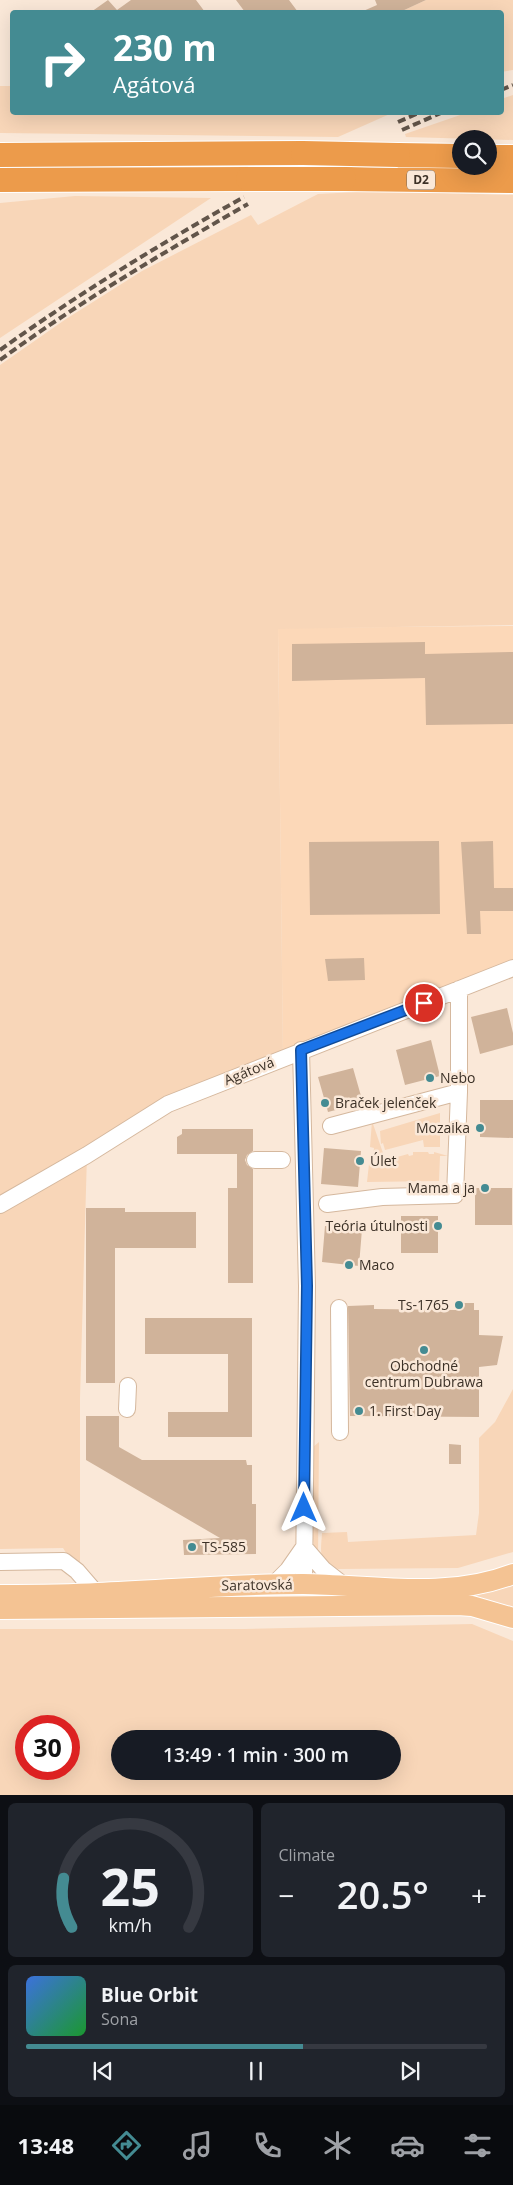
<!DOCTYPE html>
<meta charset="utf-8">
<style>
body{margin:0;font-family:"Open Sans",sans-serif;background:#20242c;color:#f1f3f6;height:100vh;display:flex;flex-direction:column;font-size:19px;white-space:nowrap}
*{box-sizing:border-box;margin:0}
p{font-size:16px;color:#9ea1a6}
.icon{flex:none;width:28px;height:28px;fill:none;stroke:currentColor;stroke-width:2;stroke-linecap:round;stroke-linejoin:round}
.map{position:relative;height:1795px;overflow:hidden}
.panel{display:flex;flex-direction:column;gap:8px;padding:8px;background:#0d0f14;flex:1}
.panel>*{flex:none}
.guide{position:absolute;left:10px;top:10px;width:494px;height:105px;border-radius:5px;box-shadow:0 5px 20px #0002;background:#448b92;color:#fff;overflow:hidden}
.fabs{position:absolute;left:452px;top:130px;display:grid;gap:10px}
.fabs a{display:grid;place-items:center;width:45px;height:45px;border-radius:50%;background:#171b24;box-shadow:0 5px 20px #0002;font-size:25px}
.speed{position:absolute;left:15px;top:1715px;display:flex;gap:10px;font-size:25px;font-weight:700;text-align:center}
.speed>*{display:grid;place-content:center;width:65px;height:65px;border-radius:50%;background:#171b24;box-shadow:0 5px 20px #0002;line-height:1}
.speed .limit{border:8px solid #d22;background:#fff;color:#111}
.pin{position:absolute;display:grid;place-items:center;width:42px;height:42px;color:#fff;margin:-21px;border:2px solid #fff;border-radius:50%;box-shadow:0 1px 5px #0007}
.me{position:absolute;width:55px;margin:-28px;rotate:0deg;stroke-linejoin:round;filter:drop-shadow(0 0 4px #0008)}
.turn{display:flex;align-items:center;gap:18px;height:105px;padding:0 20px;font-size:22px}
.turn .icon{width:65px;height:65px;stroke-width:2.5}
.turn b{display:block;font-size:35px;line-height:42px}
.big{font-size:38px;font-weight:600;line-height:1.1}
.panel .tile{flex:1;display:flex;flex-direction:column;justify-content:center;gap:8px;min-width:0;padding:0 18px;border-radius:8px;background:#20242c}
.panel .dial{align-items:center;gap:0}
.dial svg{height:130px;overflow:visible;fill:none;stroke:#363941;stroke-width:7;stroke-linecap:round;text-anchor:middle}
.dial text{fill:#f1f3f6;stroke:none}
.song{display:flex;align-items:center;gap:15px}
.cover{width:60px;height:60px;border-radius:8px;background:linear-gradient(135deg,hsl(220 70% 55%),hsl(130 70% 35%))}
.played{height:5px;border-radius:2px;background:linear-gradient(90deg,#448b92 60%,#363941 60%)}
.keys{display:flex;justify-content:space-around;direction:ltr}
.heat{display:flex;justify-content:space-between;align-items:center;font-size:28px;direction:ltr}
.panel .tiles{flex:1;display:grid;gap:8px;grid-template-columns:1fr 1fr}
.tile:last-child{grid-column:span 2}
.trip{position:absolute;left:111px;top:1730px;width:290px;height:50px;border-radius:25px;background:#171b24;box-shadow:0 5px 20px #0002;font-weight:600;line-height:50px;text-align:center}
.menu{display:flex;height:80px;justify-content:space-around;align-items:center;background:#090b0e;color:#9ea1a6}
.menu .icon{width:35px;height:35px}
.menu .on{color:#448b92}
.menu b{font-size:22px;color:#f1f3f6}
.map>svg:first-child{display:block}
.built{fill:#fcd8b8}
.green{fill:#f8d6b8;fill-rule:evenodd}
.building{fill:#d0b39a}
.lines{fill:none;stroke-linecap:round;stroke-linejoin:round}
.minor-casing{stroke:#d5b89e;stroke-width:18}
.major-casing{stroke:#fff;stroke-width:22}
.highway-casing{stroke:#fff;stroke-width:26}
.minor{stroke:#fff;stroke-width:16}
.major{stroke:#f4c393;stroke-width:20}
.highway{stroke:#ec9b4b;stroke-width:24}
.rail{stroke:#62554a;stroke-width:4;stroke-dasharray:8 4;stroke-linecap:butt}
.highway-bridge-casing{stroke:#fff;stroke-width:26;stroke-linecap:butt}
.highway-bridge{stroke:#ec9b4b;stroke-width:24}
.route-casing{stroke:#114b97;stroke-width:12}
.route{stroke:#1a73e8;stroke-width:9}
.poi-dot{fill:#448b92;stroke:#fae8d8;stroke-width:2}
.labels{text-anchor:middle;stroke-width:5;stroke-linejoin:round;paint-order:stroke}
.shield{fill:#fae8d8;stroke:#75685c;stroke-width:1}
.shield-label{font-size:12px;font-weight:bold;fill:#3c3127}
.street-label{font-size:14px;fill:#3c3127;stroke:#fae8d8}
.poi-label{font-size:14px;fill:#3c3127;stroke:#fae8d8;text-anchor:start}
</style>
<div class="map">
<svg width="513" height="1795" viewBox="0 0 513 1795">
<rect width="100%" height="100%" fill="#fae8d8"/>
<path class="built" d="M513 626V967L283 1056 278 628Z"/>
<path class="green" d="M426 0H513V70L501 72V12H400Z
M0 86H12V112L392 113 338 137 0 133Z
M513 95V140L406 137 405 134 466 113 501 112V99Z
M376 191 513 195V625L278 629 283 1056 168 1104 87 1155 80 1398V1568L70 1559 63 1548 0 1549V365L66 319 142 271 251 215 258 225 318 194Z
M75 196 211 198 0 338V203Z
M440 1113V1147H424L423 1140 385 1150 383 1143 381 1144 380 1131Z
M372 1121 383 1153 373 1156 374 1148 370 1147Z
M413 1152H428L429 1154H434V1152L448 1156H440L439 1181 367 1182 369 1164 388 1159 390 1167H392L390 1159 408 1154 409 1156 413 1155Z
M513 1389V1552L458 1568 338 1569C317 1560 321 1552 322 1533L347 1532 348 1542 476 1535 479 1513V1438L495 1422Z
M319 1442 318 1559C307 1535 313 1475 313 1447Z
M513 1574V1618L458 1593Z
M472 1624 513 1641V1795H0V1629H244ZM26 1726H69V1769H26ZM120 1739H392V1771H120Z"/>
<path class="building" d="M108 0 117 10 131 0H196L205 12H91Z
M236 0H289L298 12H245Z
M375 0H426L400 12H361L377 5Z
M425 642V654L513 652V724L426 725 425 678 292 681V644Z
M439 841 440 914 310 915 309 842Z
M493 841 494 888H513V911H480L481 934H467L461 842Z
M364 958 365 980 328 981 325 959Z
M507 1008 513 1033V1045L480 1054 471 1017Z
M431 1040 440 1076 405 1085 396 1050Z
M353 1068 363 1103 328 1112 318 1077Z
M480 1100H513V1138L480 1137Z
M182 1129H253V1151L247 1155 245 1160 247 1165 253 1169V1283H228V1188H237V1154H177V1137L182 1134Z
M324 1148 361 1151 358 1187 321 1184Z
M475 1188H512V1225H475Z
M86 1208H125V1212H196V1248H115V1383H86Z
M401 1216H438V1253H401Z
M325 1226 362 1229 359 1266 322 1262Z
M456 1303H474V1310H479V1335L503 1336 497 1365 479 1367V1417L350 1416 348 1306 374 1305V1309L456 1310Z
M145 1318H252V1437H168V1412H228V1354H145Z
M86 1416H119V1447L142 1460H246L247 1465H252V1504H256V1554L184 1555 183 1540 220 1538 86 1460Z
M449 1444 461 1445V1464H449Z"/>
<g class="lines">
<g class="minor-casing">
<path id="minor" d="M301 1050 307 1286 304 1584
M331 1126 459 1092
M255 1160H282
M327 1204 382 1197 455 1195 459 1092V989
M0 1205 87 1155 168 1104 513 968
M339 1308 340 1432
M127 1409 128 1386
M304 1547 323 1569 346 1587
M0 1562 64 1561 77 1571 96 1593
M273 1585 288 1570 304 1547"/>
</g>
<g class="major-casing">
<path id="major" d="M0 1595C33 1595 66 1595 98 1593 167 1590 234 1584 303 1584 373 1585 446 1600 513 1574
M0 1609 458 1605 472 1606 513 1618"/>
</g>
<g class="highway-casing">
<path id="highway" d="M0 155 303 153
M398 155 461 156
M489 157H513
M344 179 513 181
M0 180 248 179"/>
</g>
<use href="#minor" class="minor"/>
<use href="#major" class="major"/>
<use href="#highway" class="highway"/>
<path class="rail" d="M501 90 513 85
M398 122 421 112
M402 130 443 112
M0 350C78 294 160 244 244 197
M0 360C79 302 163 253 248 204"/>
<g class="highway-bridge-casing">
<path id="highway-bridge" d="M303 153 398 155
M248 179H344"/>
</g>
<use href="#highway-bridge" class="highway-bridge"/>
</g>
<g class="lines">
<g class="route-casing">
<path id="route" d="M304 1508 307 1286 301 1050 424 1003"/>
</g>
<use href="#route" class="route"/>
</g>
<g class="poi-dot">
<circle cx="430" cy="1078" r="5"/>
<circle cx="325" cy="1103" r="5"/>
<circle cx="480" cy="1128" r="5"/>
<circle cx="360" cy="1161" r="5"/>
<circle cx="485" cy="1188" r="5"/>
<circle cx="438" cy="1226" r="5"/>
<circle cx="349" cy="1265" r="5"/>
<circle cx="459" cy="1305" r="5"/>
<circle cx="424" cy="1350" r="5"/>
<circle cx="359" cy="1411" r="5"/>
<circle cx="192" cy="1547" r="5"/>
</g>
<g class="labels">
<rect class="shield" x="407" y="170.5" width="28" height="19" rx="4"/>
<g class="shield-label">
<text x="421" y="184">D2</text>
</g>
<g class="street-label">
<text transform="translate(249 1071) rotate(-22)" y="5">Agátová</text>
<text transform="translate(257 1585) rotate(-1)" y="5">Saratovská</text>
</g>
<g class="poi-label">
<text x="440" y="1083">Nebo</text>
<text x="335" y="1108">Braček jelenček</text>
<text x="470" y="1133" text-anchor="end">Mozaika</text>
<text x="370" y="1166">Úlet</text>
<text x="475" y="1193" text-anchor="end">Mama a ja</text>
<text x="428" y="1231" text-anchor="end">Teória útulnosti</text>
<text x="359" y="1270">Maco</text>
<text x="449" y="1310" text-anchor="end">Ts-1765</text>
<text x="424" y="1371" text-anchor="middle">Obchodné<tspan x="424" dy="16">centrum Dubrawa</tspan></text>
<text x="369" y="1416">1. First Day</text>
<text x="202" y="1552">TS-585</text>
</g>
</g>
</svg>
<div class="fabs">
<a><svg class="icon" aria-label="search" viewBox="0 0 24 24"><circle cx="10" cy="10" r="6"/><path d="M15 15l6 6"/></svg></a>
</div>
<div class="speed"><div class="limit">30</div></div>
<div class="pin" style="left:424px;top:1003px;background:#d93025"><svg class="icon" aria-label="arrive" viewBox="0 0 24 24"><path d="M6 21V4h12l-3 4 3 4H6"/></svg></div>
<svg class="me" style="left:304px;top:1508px" viewBox="-20 -20 40 40"><path d="M0-17L14 15 0 8-14 15z" fill="#1a73e8" stroke="#fff" stroke-width="4"/></svg>
<div class="trip">13:49 · 1 min · 300 m</div>
<div class="guide">
<div class="turn"><svg class="icon" aria-label="right" viewBox="0 0 24 24"><path d="M7 20v-9h11M14 6l5 5-5 5"/></svg><div><b>230 m</b>Agátová</div></div>
</div>
</div>
<section class="panel">
<div class="tiles">
<div class="tile dial"><svg viewBox="0 0 100 80">
<path d="M14 69A42 42 0 1 1 86 69"/>
<path d="M14 69A42 42 0 0 1 9 39" stroke="#448b92"/>
<text x="50" y="56" font-size="32" font-weight="700">25</text>
<text x="50" y="72" font-size="11">km/h</text>
</svg></div>
<div class="tile"><p>Climate</p>
<div class="heat"><a>−</a><b class="big">20.5°</b><a>+</a></div>
</div>
<div class="tile">
<div class="song"><i class="cover"></i><div><b>Blue Orbit</b><p>Sona</p></div></div>
<div class="played"></div>
<div class="keys"><svg class="icon" aria-label="previous" viewBox="0 0 24 24"><path d="M18 5L8 12l10 7zM5 5v14"/></svg><svg class="icon" aria-label="pause" viewBox="0 0 24 24"><path d="M8 5v14M16 5v14"/></svg><svg class="icon" aria-label="next" viewBox="0 0 24 24"><path d="M6 5l10 7-10 7zM19 5v14"/></svg></div>
</div>
</div>
</section>
<nav class="menu">
<b>13:48</b>
<svg class="icon on" aria-label="directions" viewBox="0 0 24 24"><path d="M12 3l9 9-9 9-9-9zM9 14v-3h6M13 9l2 2-2 2"/></svg>
<svg class="icon" aria-label="music" viewBox="0 0 24 24"><path d="M9 18V5l10-2v13"/><circle cx="6" cy="18" r="3"/><circle cx="16" cy="16" r="3"/></svg>
<svg class="icon" aria-label="phone" viewBox="0 0 24 24"><path d="M5 4h4l2 5-3 2q2 4 5 5l2-3 5 2v4C11 20 4 13 5 4z"/></svg>
<svg class="icon" aria-label="climate" viewBox="0 0 24 24"><path d="M12 3v18M4 7l16 10M4 17L20 7"/></svg>
<svg class="icon" aria-label="car" viewBox="0 0 24 24"><path d="M5 17H2v-5l4-1 3-4h7l3 4 3 1v5h-3M9 17h6M6 11h13"/><circle cx="7" cy="17" r="2"/><circle cx="17" cy="17" r="2"/></svg>
<svg class="icon" aria-label="filters" viewBox="0 0 24 24"><path d="M4 7h16M4 17h16"/><circle cx="9" cy="7" r="2"/><circle cx="15" cy="17" r="2"/></svg>
</nav>
